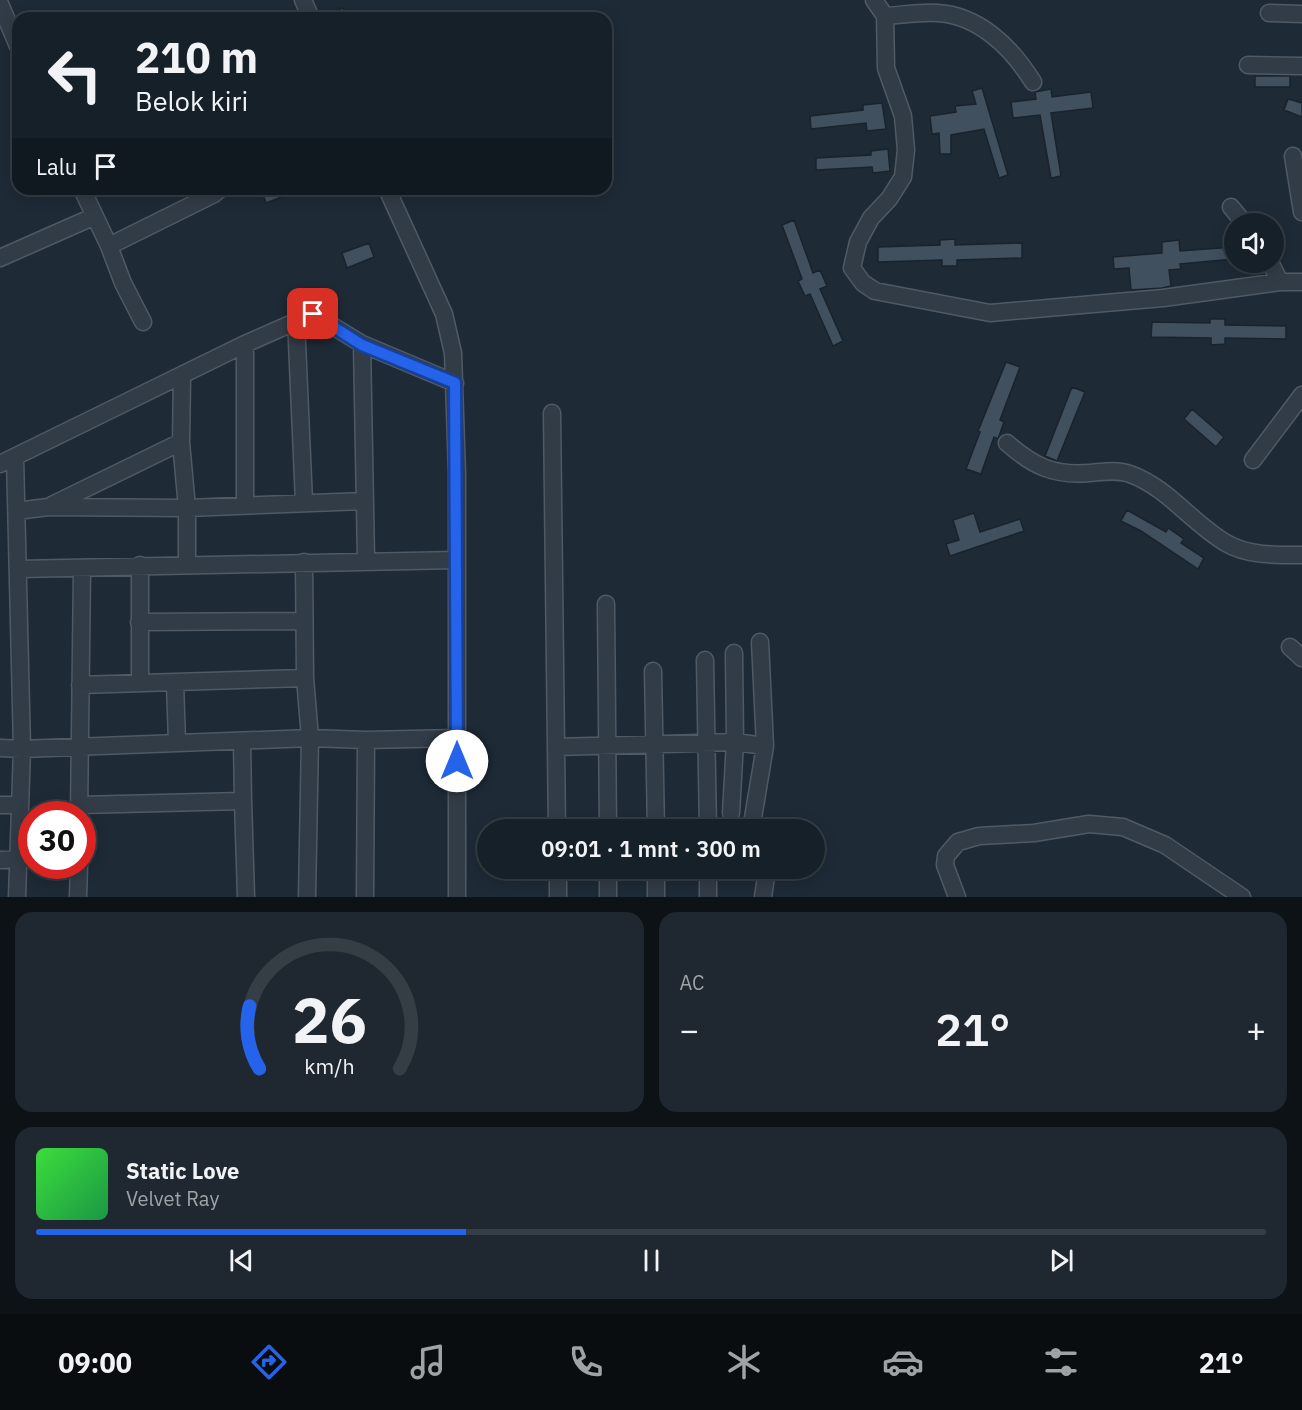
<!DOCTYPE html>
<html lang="id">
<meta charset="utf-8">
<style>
body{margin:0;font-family:"IBM Plex Sans",sans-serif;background:#1f2830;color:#f1f3f6;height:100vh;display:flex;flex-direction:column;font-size:22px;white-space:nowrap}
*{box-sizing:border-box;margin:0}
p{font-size:20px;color:#9ea3a8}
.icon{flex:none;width:33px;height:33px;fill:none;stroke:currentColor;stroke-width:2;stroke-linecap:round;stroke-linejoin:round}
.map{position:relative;height:897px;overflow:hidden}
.details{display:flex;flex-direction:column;gap:15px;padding:15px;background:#0c1216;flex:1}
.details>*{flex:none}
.guide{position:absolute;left:12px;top:12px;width:600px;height:183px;border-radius:18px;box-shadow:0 3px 15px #0003,0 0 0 2px #353e45;background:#162028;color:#f1f3f6;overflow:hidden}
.buttons{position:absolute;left:1224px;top:213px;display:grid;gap:12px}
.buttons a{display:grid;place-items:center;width:60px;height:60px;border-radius:50%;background:#162028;box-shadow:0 3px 15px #0003,0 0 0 2px #353e45;font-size:30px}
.speed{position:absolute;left:18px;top:801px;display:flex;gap:12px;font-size:30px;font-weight:700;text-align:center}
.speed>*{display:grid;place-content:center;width:78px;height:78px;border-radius:50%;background:#162028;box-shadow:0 3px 15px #0003,0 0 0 2px #353e45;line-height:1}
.speed .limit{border:9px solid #d22;background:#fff;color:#111}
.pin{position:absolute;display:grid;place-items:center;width:51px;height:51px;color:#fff;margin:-26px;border-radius:12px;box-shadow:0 3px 9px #0006}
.me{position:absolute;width:66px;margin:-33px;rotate:0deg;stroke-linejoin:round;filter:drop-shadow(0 0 4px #0008)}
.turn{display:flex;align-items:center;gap:21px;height:126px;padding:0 24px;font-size:27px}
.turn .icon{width:78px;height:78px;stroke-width:2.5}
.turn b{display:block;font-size:42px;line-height:51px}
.then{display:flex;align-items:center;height:57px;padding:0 24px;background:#0003;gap:12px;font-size:22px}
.big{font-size:45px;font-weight:600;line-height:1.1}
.details .tile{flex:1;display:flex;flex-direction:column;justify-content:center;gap:9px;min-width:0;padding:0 21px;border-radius:18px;background:#1f2830}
.details .dial{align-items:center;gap:0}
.dial svg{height:156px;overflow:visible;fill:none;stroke:#353e45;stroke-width:7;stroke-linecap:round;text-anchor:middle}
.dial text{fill:#f1f3f6;stroke:none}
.song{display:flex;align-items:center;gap:18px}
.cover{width:72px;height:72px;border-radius:9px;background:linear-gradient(135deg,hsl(120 70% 55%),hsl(140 70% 35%))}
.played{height:6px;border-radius:3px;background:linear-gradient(90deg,#2563eb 35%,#353e45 35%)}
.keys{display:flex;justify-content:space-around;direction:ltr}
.heat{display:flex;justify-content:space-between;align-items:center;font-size:33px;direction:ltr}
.details .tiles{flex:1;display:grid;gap:15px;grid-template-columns:1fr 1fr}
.tile:last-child{grid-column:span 2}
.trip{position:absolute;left:477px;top:819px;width:348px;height:60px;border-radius:30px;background:#162028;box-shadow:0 3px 15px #0003,0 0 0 2px #353e45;font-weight:600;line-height:60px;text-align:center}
.dock{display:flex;height:96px;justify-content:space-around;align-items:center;background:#090d10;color:#9ea3a8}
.dock .icon{width:42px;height:42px}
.dock .active{color:#2563eb}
.dock b{font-size:27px;color:#f1f3f6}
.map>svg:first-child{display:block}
.building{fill:#41505e;stroke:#1a232d;stroke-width:1.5}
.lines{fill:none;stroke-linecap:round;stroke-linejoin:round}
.minor-casing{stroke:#4f5a65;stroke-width:19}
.minor{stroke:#323c47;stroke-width:16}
.route-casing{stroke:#184099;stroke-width:15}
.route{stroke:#2563eb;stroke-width:10}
</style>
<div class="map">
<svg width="1302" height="897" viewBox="0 0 1302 897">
<rect width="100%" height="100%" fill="#1e2a36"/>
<path class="building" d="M343 8 347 18H321V16Z
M1255 76H1290V87H1255Z
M982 88 1008 175 999 178 984 129 951 135V154H940L939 133 932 134 930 116 956 112 955 106 976 104 972 91Z
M1051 89 1052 97 1091 92 1093 108 1051 113 1061 176 1051 178 1040 115 1013 118 1011 102 1036 99 1035 92Z
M1288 99 1302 103V117L1284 110Z
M882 103 886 129 867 131 866 123 811 129 810 116 863 110V105Z
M888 149 890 171 873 173 872 167 816 170V158L871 155V151Z
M261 189H300V190L266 203Z
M794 220 813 273 820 270 827 286 820 289 843 341 833 346 810 294 805 296 798 281 802 279 782 225Z
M955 239V245L1022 243V258L957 260V266H942V260L878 262V247L940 245V240Z
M1179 240 1180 251 1234 247V259L1180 264 1181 269 1169 270 1171 286 1162 288 1131 290 1129 268 1114 269 1113 257 1162 253V242Z
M369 243 374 257 347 268 342 253Z
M1210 319H1225V325L1286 326V339L1225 338V344L1211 345V338L1151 337 1152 322 1210 323Z
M1006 362 1020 367 1000 420 1004 422 998 439 994 437 981 474 966 469 980 432 978 431Z
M1072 387 1085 392 1057 461 1045 456Z
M1192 409 1224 437 1216 447 1184 419Z
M1127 510 1166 532 1168 528 1184 539 1181 543 1204 558 1198 569 1141 531 1121 521Z
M974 513 980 532 1020 519 1024 531 950 556 946 544 959 540 953 520Z"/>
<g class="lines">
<g class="minor-casing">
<path id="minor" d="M303 0 311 18
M874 0 885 16
M0 4 18 46
M1269 13 1302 14
M1248 65 1302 66
M1033 82C1012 48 979 15 937 13 920 12 902 15 885 16L886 68 903 116 906 150 903 177 889 199 871 218 858 242 852 268 863 283 875 291 990 313 1163 298 1280 282H1302
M1293 156 1302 212
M82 189 109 246 214 194 220 189
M387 189 444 314 453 353 457 474V897
M1231 207 1245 224
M109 246 123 283 143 322
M0 258 95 216
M1270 262 1280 282
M296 320 304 502
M245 344V505
M362 344 366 560
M182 376 181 442 187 508V565
M552 413 557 830
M1007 443C1033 466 1054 476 1089 473 1102 472 1117 469 1130 474 1167 487 1192 523 1226 543 1248 556 1277 555 1302 555
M15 457 22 749 310 738 366 740 457 738
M1253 460 1302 395
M0 464 245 344 313 314 362 344 455 383
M52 505 181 442
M17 511 48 507 187 508 364 501
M304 562 305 678 310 738 307 897
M140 565V683
M18 569 456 560
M606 604 608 830
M139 622 304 621
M1290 647 1302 658
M705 660 708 830
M653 671 656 830
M175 682 305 678
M80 685 175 682 177 743
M556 747 735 742 765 746
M0 748 22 749 17 897
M243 801 246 897
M0 805H20
M79 805 243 801 242 741
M731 813 735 742 734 653
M79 814 82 569
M751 830 765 746 760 642
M0 860 19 859
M558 868V897
M608 868V897
M708 868V897
M759 868 766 877 763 897
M78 897 79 866
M365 897 366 740
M656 897V868
M957 897 945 865 946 856 958 842 979 836 1034 833 1089 824 1123 827 1165 845 1242 897"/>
</g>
<use href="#minor" class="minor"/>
</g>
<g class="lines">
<g class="route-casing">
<path id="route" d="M313 314 362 345 455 383 457 761"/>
</g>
<use href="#route" class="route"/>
</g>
</svg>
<div class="buttons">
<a><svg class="icon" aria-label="sound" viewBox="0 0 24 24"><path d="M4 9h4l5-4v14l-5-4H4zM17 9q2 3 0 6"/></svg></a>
</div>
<div class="speed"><div class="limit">30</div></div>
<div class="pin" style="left:313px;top:314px;background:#d93025"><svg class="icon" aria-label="arrive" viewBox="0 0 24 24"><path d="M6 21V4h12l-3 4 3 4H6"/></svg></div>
<svg class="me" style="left:457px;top:761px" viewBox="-20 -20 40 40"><circle r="19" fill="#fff"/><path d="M0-13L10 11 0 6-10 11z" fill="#2563eb"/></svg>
<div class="trip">09:01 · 1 mnt · 300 m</div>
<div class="guide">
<div class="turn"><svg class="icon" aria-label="left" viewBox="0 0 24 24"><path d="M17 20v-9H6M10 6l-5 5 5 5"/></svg><div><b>210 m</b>Belok kiri</div></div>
<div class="then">Lalu<svg class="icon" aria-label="arrive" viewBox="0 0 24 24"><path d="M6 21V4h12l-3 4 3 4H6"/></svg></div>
</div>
</div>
<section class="details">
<div class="tiles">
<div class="tile dial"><svg viewBox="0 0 100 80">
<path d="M14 69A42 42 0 1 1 86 69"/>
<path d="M14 69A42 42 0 0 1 9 37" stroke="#2563eb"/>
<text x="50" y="56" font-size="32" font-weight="700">26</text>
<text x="50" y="72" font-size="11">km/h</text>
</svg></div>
<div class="tile"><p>AC</p>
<div class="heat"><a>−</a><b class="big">21°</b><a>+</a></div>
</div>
<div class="tile">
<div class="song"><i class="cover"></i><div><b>Static Love</b><p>Velvet Ray</p></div></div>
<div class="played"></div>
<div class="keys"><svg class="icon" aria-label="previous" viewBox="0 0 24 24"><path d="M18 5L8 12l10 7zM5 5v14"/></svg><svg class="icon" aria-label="pause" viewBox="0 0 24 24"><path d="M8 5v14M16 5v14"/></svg><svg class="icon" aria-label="next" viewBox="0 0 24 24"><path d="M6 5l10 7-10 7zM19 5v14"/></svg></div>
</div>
</div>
</section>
<nav class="dock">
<b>09:00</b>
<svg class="icon active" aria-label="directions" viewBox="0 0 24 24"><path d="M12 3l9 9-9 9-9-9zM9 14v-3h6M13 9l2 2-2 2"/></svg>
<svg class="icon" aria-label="music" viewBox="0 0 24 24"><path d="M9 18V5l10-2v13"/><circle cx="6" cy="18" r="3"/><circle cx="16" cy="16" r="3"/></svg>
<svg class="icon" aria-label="phone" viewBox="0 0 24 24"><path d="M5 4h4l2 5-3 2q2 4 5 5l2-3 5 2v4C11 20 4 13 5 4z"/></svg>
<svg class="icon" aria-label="climate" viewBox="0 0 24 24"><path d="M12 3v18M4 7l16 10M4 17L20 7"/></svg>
<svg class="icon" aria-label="car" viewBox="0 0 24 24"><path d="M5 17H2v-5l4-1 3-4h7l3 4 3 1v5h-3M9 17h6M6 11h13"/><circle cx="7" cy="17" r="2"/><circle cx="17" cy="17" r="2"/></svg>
<svg class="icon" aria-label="filters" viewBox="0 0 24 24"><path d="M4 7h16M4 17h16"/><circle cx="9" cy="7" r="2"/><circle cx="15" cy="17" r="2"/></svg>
<b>21°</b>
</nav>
